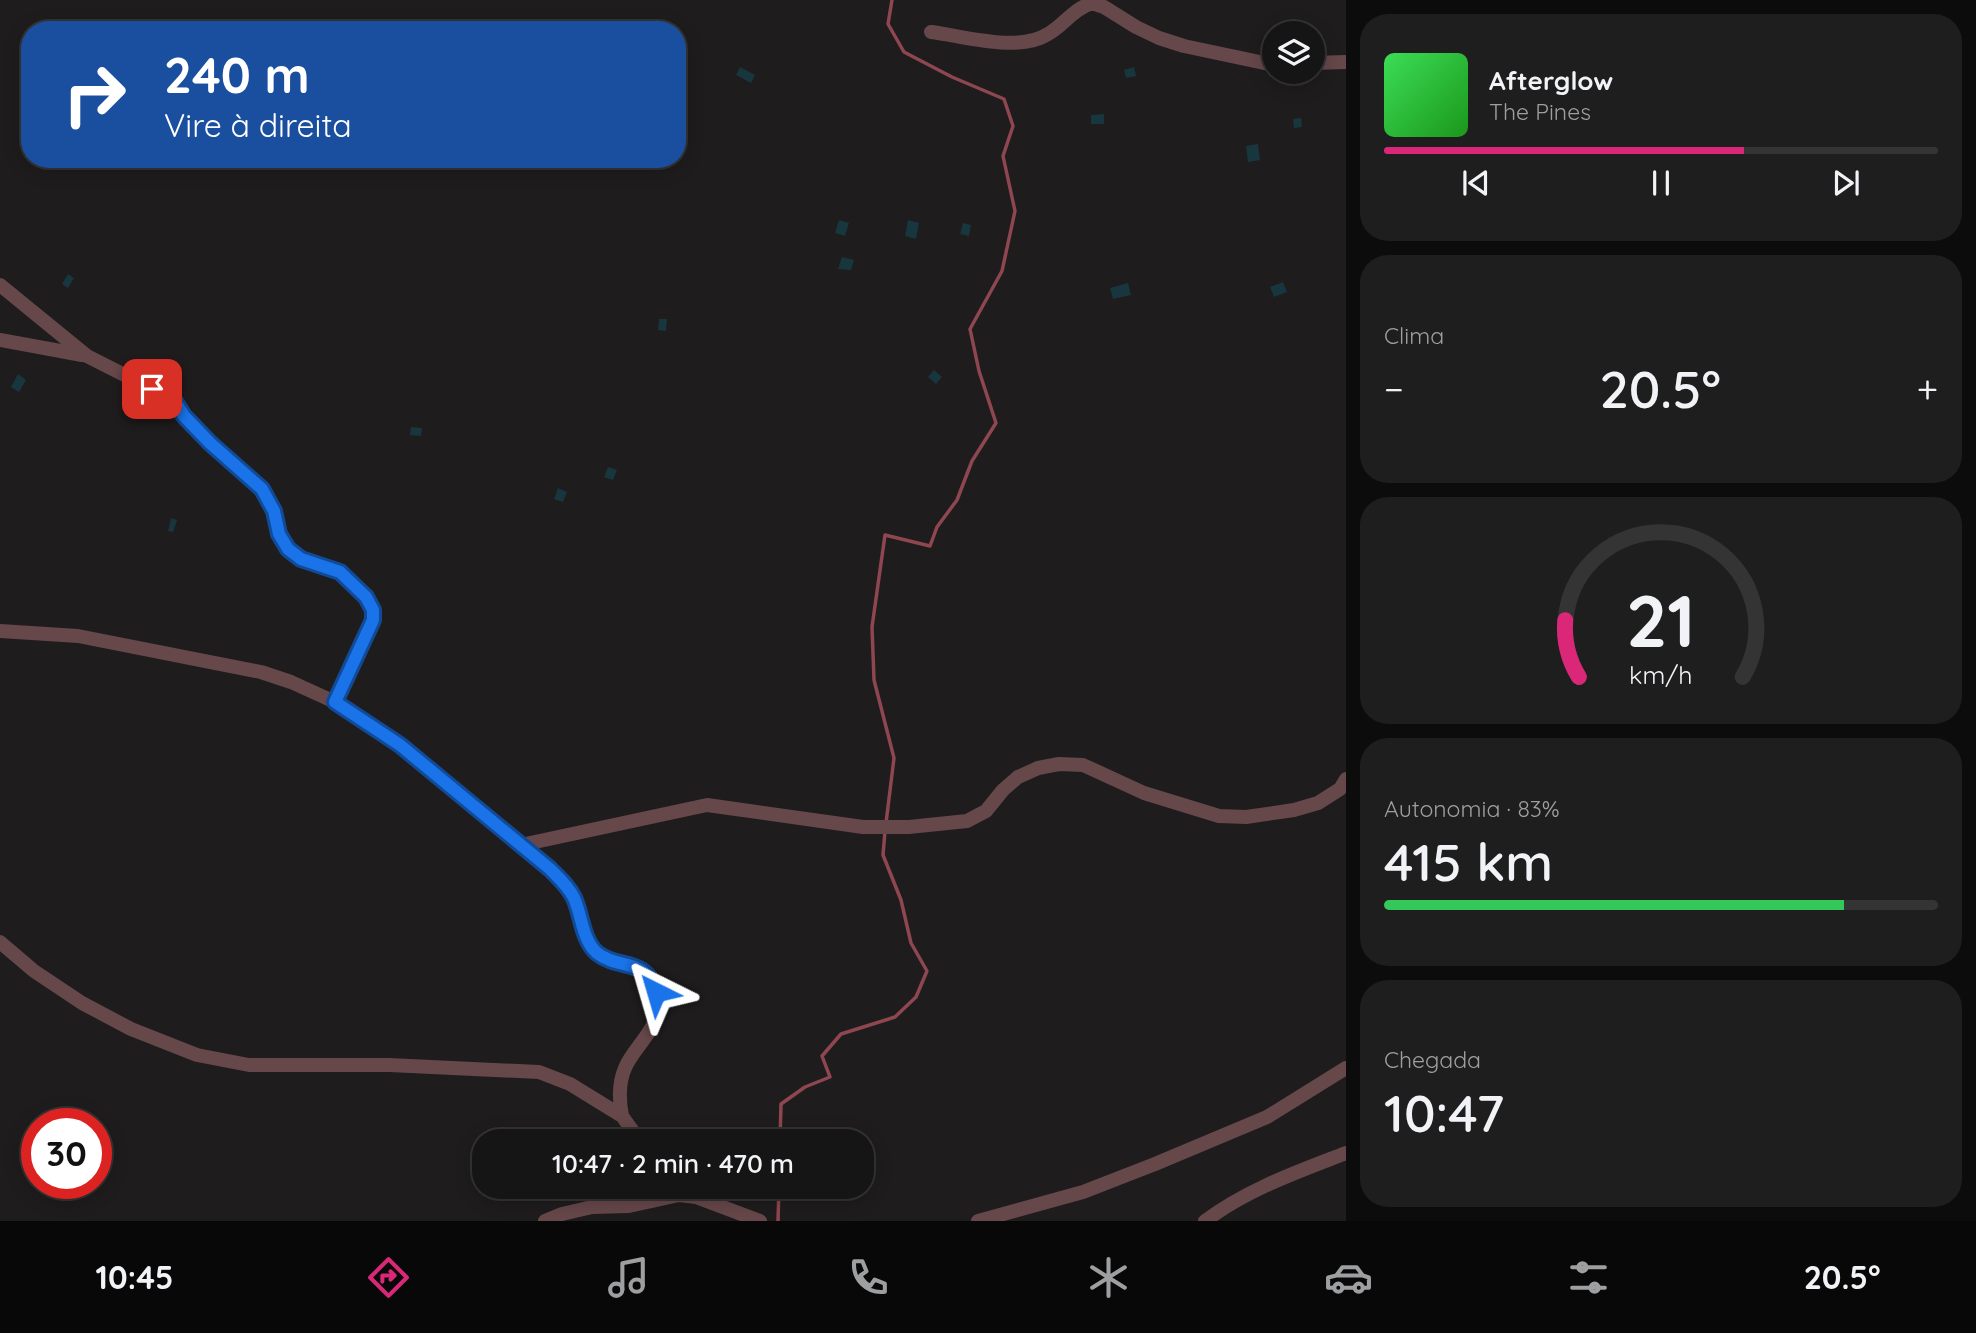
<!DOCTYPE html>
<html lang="pt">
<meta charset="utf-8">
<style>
body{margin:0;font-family:Quicksand,sans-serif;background:#1f1e1e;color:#f1f3f6;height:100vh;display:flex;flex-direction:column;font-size:26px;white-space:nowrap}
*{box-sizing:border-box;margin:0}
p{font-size:23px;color:#9e9fa0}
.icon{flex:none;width:38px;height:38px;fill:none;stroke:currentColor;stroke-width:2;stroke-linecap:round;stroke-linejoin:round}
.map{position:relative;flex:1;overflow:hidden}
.sheet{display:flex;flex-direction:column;gap:14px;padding:14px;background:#0c0c0c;width:630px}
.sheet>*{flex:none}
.banner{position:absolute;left:21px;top:21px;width:665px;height:147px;border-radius:28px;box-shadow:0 4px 18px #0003,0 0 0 2px #353434;background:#1a4fa0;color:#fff;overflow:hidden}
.fabs{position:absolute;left:1262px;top:21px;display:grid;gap:14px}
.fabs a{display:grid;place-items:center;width:63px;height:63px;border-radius:50%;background:#161515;box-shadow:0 4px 18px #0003,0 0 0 2px #353434;font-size:35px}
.speed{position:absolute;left:21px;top:1108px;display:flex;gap:14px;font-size:35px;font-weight:700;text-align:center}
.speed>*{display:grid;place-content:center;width:91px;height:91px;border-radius:50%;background:#161515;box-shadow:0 4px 18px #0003,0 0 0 2px #353434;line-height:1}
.speed .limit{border:10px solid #d22;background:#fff;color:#111}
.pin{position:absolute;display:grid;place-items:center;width:60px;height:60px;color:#fff;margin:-30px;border-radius:14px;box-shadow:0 4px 10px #0006}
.me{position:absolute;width:77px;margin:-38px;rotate:320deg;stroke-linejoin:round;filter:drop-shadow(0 0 5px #0008)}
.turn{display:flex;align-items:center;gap:24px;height:147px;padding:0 28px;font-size:32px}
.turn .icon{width:91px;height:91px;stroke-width:2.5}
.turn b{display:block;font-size:49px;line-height:60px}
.big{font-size:52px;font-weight:600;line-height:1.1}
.sheet .widget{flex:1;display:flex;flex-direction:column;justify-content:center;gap:10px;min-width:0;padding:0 24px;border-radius:28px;background:#1f1e1e}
.sheet .dial{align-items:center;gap:0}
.dial svg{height:182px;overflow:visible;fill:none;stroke:#353434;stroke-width:7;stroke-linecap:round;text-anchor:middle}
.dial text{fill:#f1f3f6;stroke:none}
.song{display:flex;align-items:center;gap:21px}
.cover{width:84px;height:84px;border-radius:10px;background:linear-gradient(135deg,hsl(130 70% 55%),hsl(120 70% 35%))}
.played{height:7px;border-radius:4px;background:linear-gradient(90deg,#db2777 65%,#353434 65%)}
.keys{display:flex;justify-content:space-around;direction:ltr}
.heat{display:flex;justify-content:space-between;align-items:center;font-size:38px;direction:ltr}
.charge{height:10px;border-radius:5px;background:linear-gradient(90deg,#34c759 83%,#353434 0)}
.trip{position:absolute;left:472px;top:1129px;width:402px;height:70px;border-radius:28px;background:#161515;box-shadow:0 4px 18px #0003,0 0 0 2px #353434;font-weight:600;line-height:70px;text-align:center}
.tabs{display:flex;height:112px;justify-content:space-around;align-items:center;background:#090808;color:#9e9fa0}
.tabs .icon{width:49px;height:49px}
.tabs .selected{color:#db2777}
.tabs b{font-size:32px;color:#f1f3f6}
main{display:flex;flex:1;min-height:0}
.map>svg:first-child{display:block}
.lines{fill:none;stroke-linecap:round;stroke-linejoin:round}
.stream{stroke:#8e4650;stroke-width:3.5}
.building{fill:#18363e}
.minor{stroke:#66474a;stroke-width:14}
.route-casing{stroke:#114b97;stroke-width:18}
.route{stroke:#1a73e8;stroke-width:12}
</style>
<main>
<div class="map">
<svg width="1346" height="1221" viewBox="0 0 1346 1221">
<rect width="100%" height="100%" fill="#1e1c1c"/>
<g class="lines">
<path class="stream" d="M886 823 894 758 874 680 872 627 885 535 930 546 937 527 957 500 972 461 996 423 979 371 970 329 1002 271 1015 211 1003 156 1013 126 1004 99 952 77 904 52 888 24 892 0
M780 1141 781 1104 805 1087 830 1077 822 1056 841 1034 895 1017 916 997 927 971 911 943 901 900 883 855 885 831
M778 1221 779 1186"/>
</g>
<path class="building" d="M740 67 755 75 751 83 736 75Z
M1134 67 1136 76 1126 78 1124 70Z
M1104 114V124H1091V115Z
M1301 118 1302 127 1294 128 1293 119Z
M1258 144 1260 160 1248 162 1246 146Z
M839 220 849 223 845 236 835 233Z
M908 220 919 223 916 239 905 236Z
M963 223 971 225 969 236 960 234Z
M842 257 854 260 851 270 838 269Z
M68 274 74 278 68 288 62 284Z
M1283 282 1287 292 1274 297 1270 287Z
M1128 283 1131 295 1113 299 1110 288Z
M659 319H667L666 331 658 330Z
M934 370 942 377 936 384 928 377Z
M18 374 26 380 19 392 11 387Z
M411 427 422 428 421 436 410 435Z
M608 467 617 470 613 480 604 477Z
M558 488 567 492 563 502 554 499Z
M171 518 177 520 173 532 168 531Z"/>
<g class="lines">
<path class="minor" d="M931 32C964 36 1018 53 1048 34 1064 25 1073 9 1092 3L1104 7 1136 27 1159 38 1184 46 1274 65
M1312 63 1346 62
M0 285 87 356 174 400 184 416 210 443 262 489 274 511 279 534 288 549 301 559 340 572 367 597 373 610V620L335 702
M0 340 82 355
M0 631 78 636 261 672 291 682 335 702 400 745 521 845 707 805 863 827H909L967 821 986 811 1003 790 1018 777 1038 768 1059 764 1083 765 1144 793 1219 816 1246 817 1294 810 1318 803 1340 789 1346 779
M521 845C540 860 564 876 574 898 582 915 582 940 597 953 623 973 660 955 658 1007 657 1031 633 1048 625 1068 618 1084 619 1100 622 1116
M0 942 34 971 82 1003 131 1029 197 1055 249 1065H389L539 1072 570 1084 622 1116 640 1141
M545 1221 562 1214 592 1207 629 1206 679 1195 696 1197 760 1221
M978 1221 1083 1192 1155 1164 1267 1117 1346 1068
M1205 1221C1248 1189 1297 1172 1346 1153"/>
</g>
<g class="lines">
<g class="route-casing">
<path id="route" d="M152 389 174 400 184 416 210 443 262 489 274 511 279 534 288 549 301 559 340 572 366 597 373 610V620L335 702 400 745 550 869C559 878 569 887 574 898 582 915 582 940 597 953 620 971 645 956 656 992"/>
</g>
<use href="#route" class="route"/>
</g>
</svg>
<div class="fabs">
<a><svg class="icon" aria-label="layers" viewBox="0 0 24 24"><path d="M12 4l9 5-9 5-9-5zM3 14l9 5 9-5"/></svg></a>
</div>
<div class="speed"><div class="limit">30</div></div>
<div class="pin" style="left:152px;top:389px;background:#d93025"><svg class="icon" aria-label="arrive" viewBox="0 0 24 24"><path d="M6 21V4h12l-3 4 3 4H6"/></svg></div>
<svg class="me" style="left:656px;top:992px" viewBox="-20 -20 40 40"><path d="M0-17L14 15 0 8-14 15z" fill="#1a73e8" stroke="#fff" stroke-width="4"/></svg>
<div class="trip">10:47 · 2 min · 470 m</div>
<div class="banner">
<div class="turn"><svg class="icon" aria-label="right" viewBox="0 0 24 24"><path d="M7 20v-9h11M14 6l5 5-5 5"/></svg><div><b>240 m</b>Vire à direita</div></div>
</div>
</div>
<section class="sheet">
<div class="widget">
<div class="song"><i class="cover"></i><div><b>Afterglow</b><p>The Pines</p></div></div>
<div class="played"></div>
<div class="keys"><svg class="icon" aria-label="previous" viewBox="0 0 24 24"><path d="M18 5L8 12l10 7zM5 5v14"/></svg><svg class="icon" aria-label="pause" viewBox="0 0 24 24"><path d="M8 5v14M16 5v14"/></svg><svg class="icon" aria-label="next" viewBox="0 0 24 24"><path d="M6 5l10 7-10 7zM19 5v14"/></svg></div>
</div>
<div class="widget"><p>Clima</p>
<div class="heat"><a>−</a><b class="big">20.5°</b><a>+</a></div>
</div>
<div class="widget dial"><svg viewBox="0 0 100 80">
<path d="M14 69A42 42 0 1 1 86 69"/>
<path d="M14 69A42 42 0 0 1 8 44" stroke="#db2777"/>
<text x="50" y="56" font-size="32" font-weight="700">21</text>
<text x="50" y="72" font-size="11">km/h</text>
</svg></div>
<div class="widget"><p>Autonomia · 83%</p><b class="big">415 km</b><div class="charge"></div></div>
<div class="widget"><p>Chegada</p><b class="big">10:47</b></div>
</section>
</main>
<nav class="tabs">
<b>10:45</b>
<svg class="icon selected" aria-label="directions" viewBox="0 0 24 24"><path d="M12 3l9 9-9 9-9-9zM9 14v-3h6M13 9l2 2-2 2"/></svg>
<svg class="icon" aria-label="music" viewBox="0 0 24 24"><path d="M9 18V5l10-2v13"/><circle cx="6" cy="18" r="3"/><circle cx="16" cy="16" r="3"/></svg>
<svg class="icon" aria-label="phone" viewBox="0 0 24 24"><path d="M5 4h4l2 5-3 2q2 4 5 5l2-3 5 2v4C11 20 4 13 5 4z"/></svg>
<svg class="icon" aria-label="climate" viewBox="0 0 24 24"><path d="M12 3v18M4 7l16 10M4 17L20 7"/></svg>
<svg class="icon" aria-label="car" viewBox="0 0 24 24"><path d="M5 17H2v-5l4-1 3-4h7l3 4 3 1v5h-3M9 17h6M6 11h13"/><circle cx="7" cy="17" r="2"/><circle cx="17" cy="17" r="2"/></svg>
<svg class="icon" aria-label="filters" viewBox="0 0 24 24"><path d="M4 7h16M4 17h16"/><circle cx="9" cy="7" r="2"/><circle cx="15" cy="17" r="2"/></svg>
<b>20.5°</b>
</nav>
